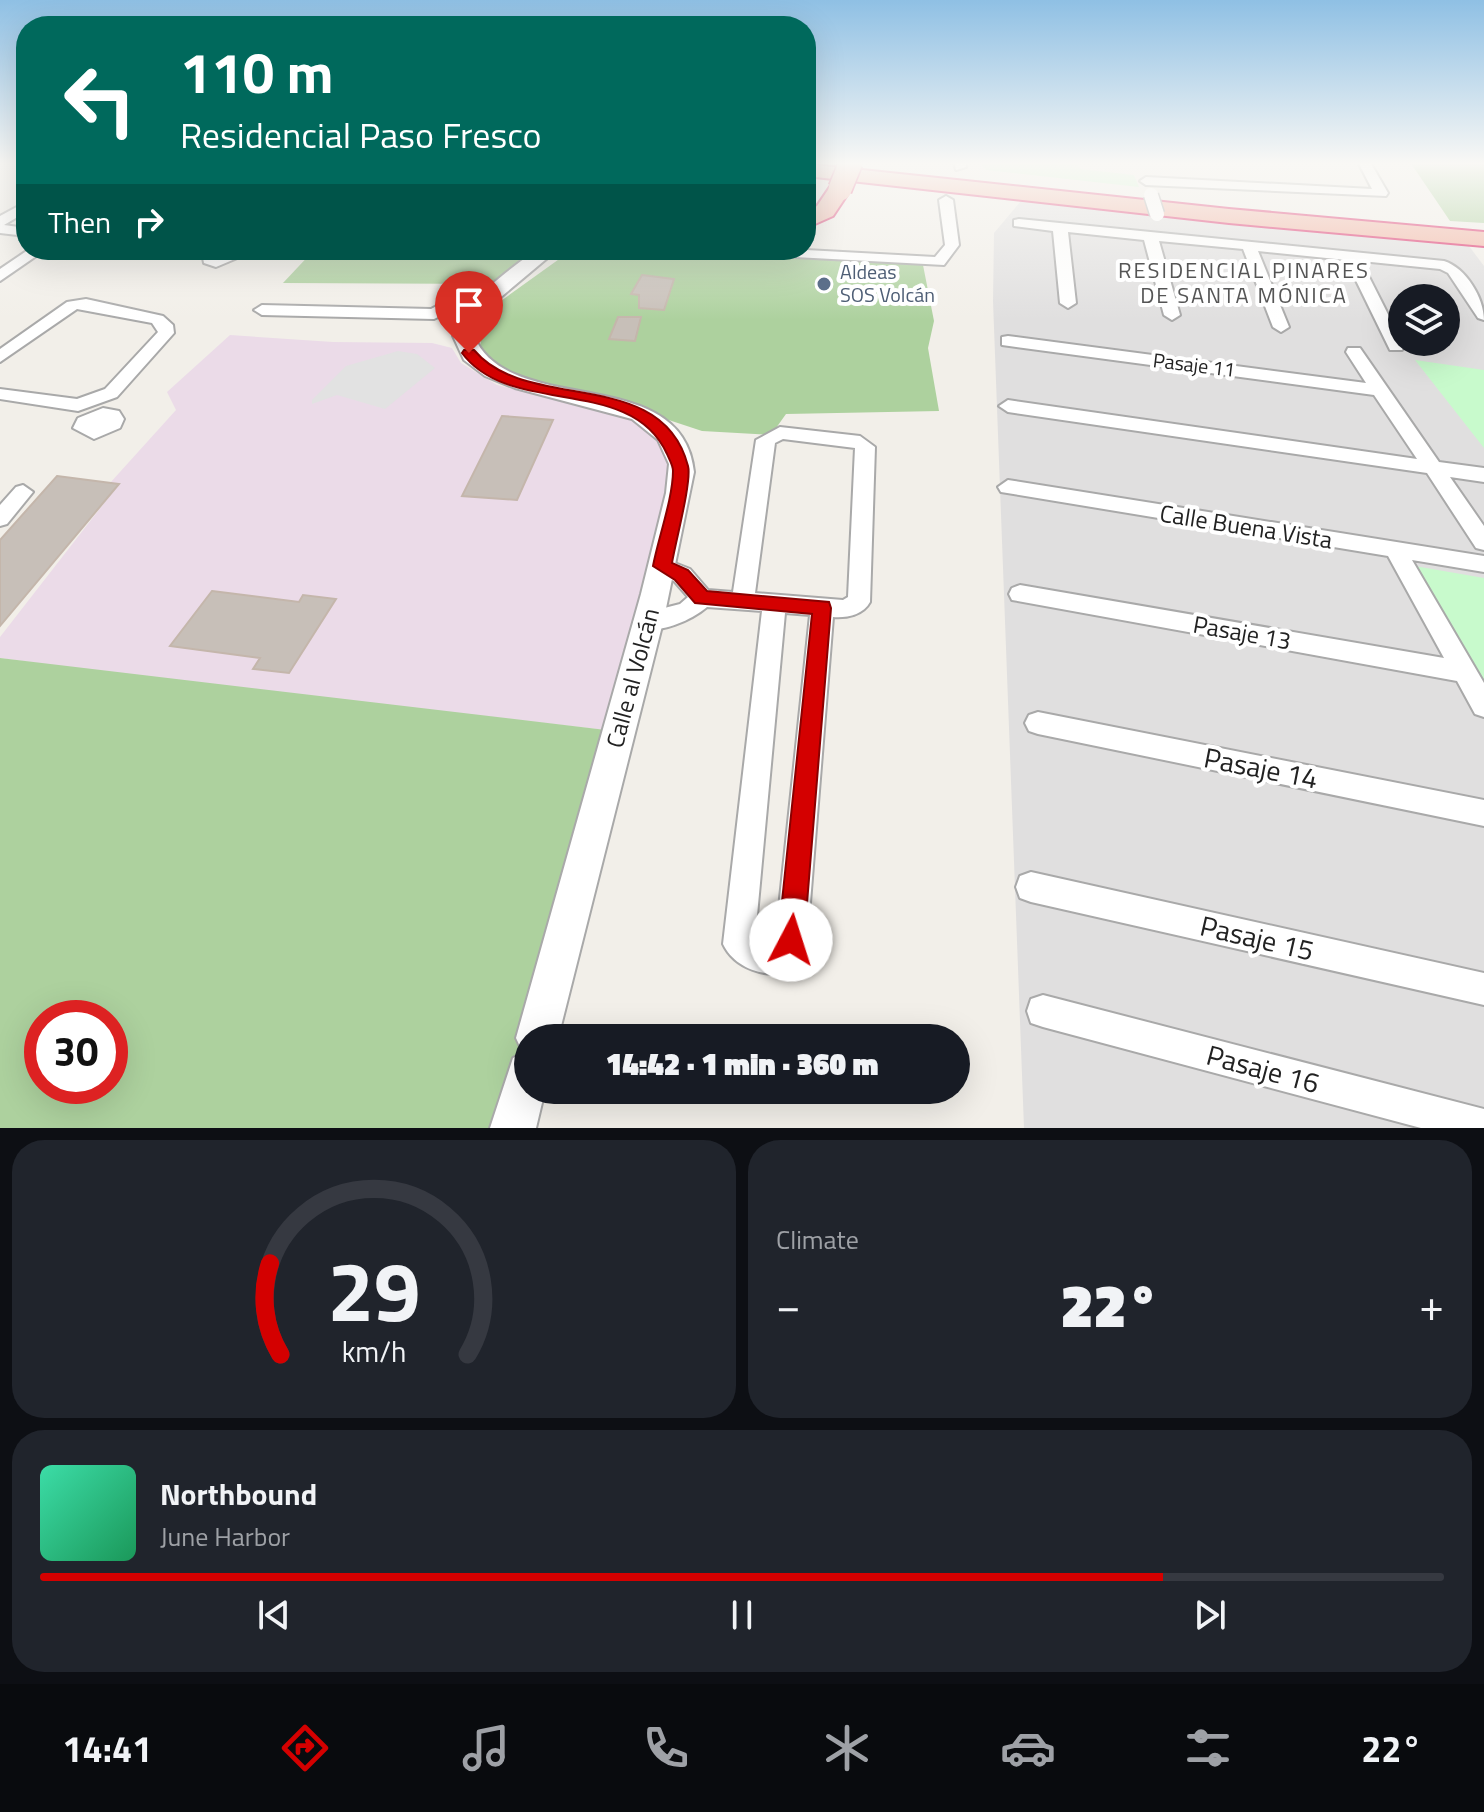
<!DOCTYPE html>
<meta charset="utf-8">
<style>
body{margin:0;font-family:"Titillium Web",sans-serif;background:#20242c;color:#f1f3f6;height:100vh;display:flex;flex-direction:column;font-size:30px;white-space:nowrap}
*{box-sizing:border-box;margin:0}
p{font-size:26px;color:#9ea1a6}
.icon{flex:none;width:44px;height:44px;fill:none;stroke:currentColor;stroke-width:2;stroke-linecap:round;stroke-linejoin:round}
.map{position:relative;height:1128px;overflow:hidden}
.details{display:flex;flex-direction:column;gap:12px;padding:12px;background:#0d0f14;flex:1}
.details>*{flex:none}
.guide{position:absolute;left:16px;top:16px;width:800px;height:244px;border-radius:32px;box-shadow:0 8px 32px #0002;background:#00695c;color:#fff;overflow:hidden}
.fabs{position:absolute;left:1388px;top:284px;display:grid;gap:16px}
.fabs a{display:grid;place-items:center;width:72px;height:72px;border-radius:50%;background:#171b24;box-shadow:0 8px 32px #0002;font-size:40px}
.speed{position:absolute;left:24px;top:1000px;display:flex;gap:16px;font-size:40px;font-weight:700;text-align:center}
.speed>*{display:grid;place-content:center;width:104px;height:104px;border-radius:50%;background:#171b24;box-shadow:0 8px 32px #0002;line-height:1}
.speed .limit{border:12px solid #d22;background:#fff;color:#111}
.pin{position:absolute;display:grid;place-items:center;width:68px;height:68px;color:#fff;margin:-82px -34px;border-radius:50% 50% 50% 0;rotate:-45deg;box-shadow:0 0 8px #0007}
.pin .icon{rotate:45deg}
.me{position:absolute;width:88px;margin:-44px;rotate:5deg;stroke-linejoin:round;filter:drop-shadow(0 0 6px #0008)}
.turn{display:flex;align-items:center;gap:28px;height:168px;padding:0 32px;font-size:36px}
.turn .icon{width:104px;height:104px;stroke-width:2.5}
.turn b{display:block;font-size:56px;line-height:68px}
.then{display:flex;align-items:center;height:76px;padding:0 32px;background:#0003;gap:16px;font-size:30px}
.big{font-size:60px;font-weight:800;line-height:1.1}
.details .tile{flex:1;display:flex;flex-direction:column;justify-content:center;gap:12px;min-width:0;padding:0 28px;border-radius:32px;background:#20242c}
.details .dial{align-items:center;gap:0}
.dial svg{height:208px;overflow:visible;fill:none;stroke:#363941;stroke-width:7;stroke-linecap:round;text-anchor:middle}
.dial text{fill:#f1f3f6;stroke:none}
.song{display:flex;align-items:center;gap:24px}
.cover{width:96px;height:96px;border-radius:12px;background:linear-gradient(135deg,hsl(160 70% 55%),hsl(150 70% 35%))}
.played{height:8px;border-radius:4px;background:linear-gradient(90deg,#d40000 80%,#363941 80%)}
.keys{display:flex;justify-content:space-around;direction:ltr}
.heat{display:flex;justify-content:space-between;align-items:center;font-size:44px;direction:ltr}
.details .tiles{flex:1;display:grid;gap:12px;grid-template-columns:1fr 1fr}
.tile:last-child{grid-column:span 2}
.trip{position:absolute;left:514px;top:1024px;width:456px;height:80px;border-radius:40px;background:#171b24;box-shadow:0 8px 32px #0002;font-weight:800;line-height:80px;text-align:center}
.menu{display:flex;height:128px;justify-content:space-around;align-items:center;background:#090b0e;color:#9ea1a6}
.menu .icon{width:56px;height:56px}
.menu .active{color:#d40000}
.menu b{font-size:36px;color:#f1f3f6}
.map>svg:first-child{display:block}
.residential{fill:#e0dfdf;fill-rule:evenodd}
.industrial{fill:#ebdbe8}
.forest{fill:#add19e;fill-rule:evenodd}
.park{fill:#c8facc}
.parking{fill:#e2e2e2}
.building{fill:#c7bfb8;stroke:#c4b6ab;stroke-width:2}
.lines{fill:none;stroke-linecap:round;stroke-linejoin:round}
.minor-casing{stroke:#a9a9a9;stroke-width:4}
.tertiary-casing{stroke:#a9a9a9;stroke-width:4}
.trunk-casing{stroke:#dc2a67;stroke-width:4}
.minor{fill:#fff;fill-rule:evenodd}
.tertiary{fill:#fff;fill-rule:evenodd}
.trunk{fill:#f2b4a3;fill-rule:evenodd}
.minor-bridge-casing{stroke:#a9a9a9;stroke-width:17;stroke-linecap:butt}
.trunk-bridge-casing{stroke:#dc2a67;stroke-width:26;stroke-linecap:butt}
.minor-bridge{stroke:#fff;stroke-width:14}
.trunk-bridge{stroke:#f2b4a3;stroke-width:23}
.route{fill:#d40000;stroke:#8a0000;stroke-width:2}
.service-dot{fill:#5c6f8a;stroke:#fff;stroke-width:3}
.labels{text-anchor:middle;stroke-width:8;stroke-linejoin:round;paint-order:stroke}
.far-service-label{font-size:20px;fill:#4e5e75;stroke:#fff;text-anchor:start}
.far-street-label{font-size:20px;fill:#222;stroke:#fff}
.far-neighbourhood-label{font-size:22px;letter-spacing:2px;fill:#555;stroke:#fff}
.street-label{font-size:24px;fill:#222;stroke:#fff}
.near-street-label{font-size:28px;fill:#222;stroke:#fff}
</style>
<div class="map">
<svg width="1484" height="1128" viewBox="0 0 1484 1128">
<rect width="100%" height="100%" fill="#f2efe9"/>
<path class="residential" d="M1021 201 1469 246 1484 266V1128H1024L993 301 994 233ZM1402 298H1446V342H1402Z"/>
<path class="industrial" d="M230 335 333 342 432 343 452 348 461 363 497 385 632 418 650 431 662 445 669 462 668 483 606 730 165 680 0 658V637L119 484 110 483 176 410 167 392Z"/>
<path class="forest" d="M1410 162H1484V223L1450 221Z
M314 250H542L499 284 283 283Z
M592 250H687L923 265 934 321 928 348 939 411 786 414 771 435 702 431 584 392 511 375 480 349 482 325 498 303 562 257Z
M0 658 606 730 506 1128H0ZM42 1018H110V1086H42Z"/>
<path class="park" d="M978 162H1078L1080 169 1134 175 1139 187 986 170Z
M1415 360 1484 370V448Z
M1403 564 1484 578V707Z"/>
<path class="parking" d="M398 351 417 354 435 368 385 409 337 395 312 404V400L346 366Z"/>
<path class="building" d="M642 275 674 279 664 310 639 308V295L631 294Z
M618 317H641L635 341 609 339Z
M502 416 553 420 517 500 462 496Z
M57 476 119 484 0 626V540Z
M212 591 299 602 303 595 336 599 289 673 253 669 260 658 170 646Z"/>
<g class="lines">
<g class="minor-casing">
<path id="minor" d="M954 162H966V167L956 170Z
M1358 162H1370L1388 193 1386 196 1146 185 1140 181 1146 177 1372 189Z
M946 196 953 200 959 245 944 265 737 254 730 250H806L935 257 945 245 939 200Z
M26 202V212L4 225 26 228V236L0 233V216Z
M1019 219 1444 261C1466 268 1484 298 1484 320L1478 318 1448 273 1440 269 1361 261 1404 346 1402 350H1390L1346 260 1258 251 1289 327 1281 332 1273 327 1243 249 1159 241 1180 315 1172 320 1164 315 1144 240 1068 232 1076 303 1068 308 1060 303 1053 231 1014 226V220Z
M28 250H45L0 281V269Z
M164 250H236L242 256 216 267 204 263 203 258 171 254Z
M495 286 503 291 500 294 471 301 434 319 262 315 254 310 262 305 431 309 460 294Z
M86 299 163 316 173 325 174 333 117 397 78 411 0 399V389L77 399 105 389 158 332 152 323 77 309 0 362V349L67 302Z
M1008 336 1366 383 1346 352 1348 348H1360L1439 462 1484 468V482L1450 477 1484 526V550L1476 548 1427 473 1008 412 999 406 1008 400 1417 459 1374 395 1002 345V337Z
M103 408 119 411 124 419 120 428 94 439 73 428 78 418Z
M780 427 860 436 875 447 870 602C863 615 847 618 833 617L807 940 791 970C767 980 734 968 723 944L762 611 707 607C692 620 660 634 641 628L637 621 641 614 680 604 688 597 674 581 654 572 651 566 662 558 690 569 708 590 733 592 756 440ZM783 439 855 448 848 597 843 600 755 593 775 443ZM785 613 810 615 776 936 772 942 755 937Z
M1008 480 1484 556V572L1412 560 1484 683V717L1475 714 1457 681 1012 600 1009 594 1012 588 1020 585 1444 658 1388 556 1001 492 998 487Z
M23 485 33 492 7 524 0 526V505L16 487Z
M1038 712 1484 800V826L1038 734 1029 731 1025 723 1029 715Z
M1031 872 1484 973V1005L1031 902 1020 898 1016 887 1020 876Z
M1043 995 1484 1109V1128H1421L1043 1027 1031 1023 1027 1011 1031 999Z"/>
</g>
<g class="tertiary-casing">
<path id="tertiary" d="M536 250H557L489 307 474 336C508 419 683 361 694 472L664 618 558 1038H528V1090H545L536 1128H490L513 1058 523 1053 516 1038 641 594 666 493 669 464 658 440 632 419 515 388 485 376 464 360 453 336C471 296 501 276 536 250Z"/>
</g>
<g class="trunk-casing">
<path id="trunk" d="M806 164 1229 209 1484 232V246L1229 223 806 176Z
M840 183 851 189 833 216 806 228V212L817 206 832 184Z"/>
</g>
<use href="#minor" class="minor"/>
<use href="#tertiary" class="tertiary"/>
<use href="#trunk" class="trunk"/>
<g class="minor-bridge-casing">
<path id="minor-bridge" d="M1151 195 1157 214"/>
</g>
<g class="trunk-bridge-casing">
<path id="trunk-bridge" d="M840 189 851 162"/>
</g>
<use href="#minor-bridge" class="minor-bridge"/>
<use href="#trunk-bridge" class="trunk-bridge"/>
</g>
<linearGradient id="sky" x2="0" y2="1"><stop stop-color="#8fc0e4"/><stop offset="0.51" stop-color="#f9f8f5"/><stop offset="1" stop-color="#f9f8f5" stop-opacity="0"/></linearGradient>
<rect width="1484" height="320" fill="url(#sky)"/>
<path class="route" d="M464 350H474C527 414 662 365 688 466 692 481 675 544 672 563L688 570 707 591 829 602 831 608 804 940 800 949 791 953 782 949 778 940 812 614 695 603 675 580 653 566C658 539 673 498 673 471 673 465 669 459 667 454 631 374 510 418 462 353Z"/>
<circle class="service-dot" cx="824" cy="284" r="8"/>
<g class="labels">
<g class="far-service-label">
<text x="840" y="279">Aldeas<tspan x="840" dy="23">SOS Volcán</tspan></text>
</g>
<g class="far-street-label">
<text transform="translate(1194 365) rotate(7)" y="7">Pasaje 11</text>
</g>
<g class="far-neighbourhood-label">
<text x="1244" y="278">RESIDENCIAL PINARES<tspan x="1244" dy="25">DE SANTA MÓNICA</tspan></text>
</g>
<g class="street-label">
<text transform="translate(1246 527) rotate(9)" y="8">Calle Buena Vista</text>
<text transform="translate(1242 633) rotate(10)" y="8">Pasaje 13</text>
<text transform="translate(633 678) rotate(-75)" y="8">Calle al Volcán</text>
</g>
<g class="near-street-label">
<text transform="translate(1261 768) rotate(11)" y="10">Pasaje 14</text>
<text transform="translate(1257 938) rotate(13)" y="10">Pasaje 15</text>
<text transform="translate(1263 1069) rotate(15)" y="10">Pasaje 16</text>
</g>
</g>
</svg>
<div class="fabs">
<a><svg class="icon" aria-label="layers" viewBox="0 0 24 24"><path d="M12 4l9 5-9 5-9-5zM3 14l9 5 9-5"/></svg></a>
</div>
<div class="speed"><div class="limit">30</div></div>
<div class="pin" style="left:469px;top:353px;background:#d93025"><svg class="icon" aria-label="arrive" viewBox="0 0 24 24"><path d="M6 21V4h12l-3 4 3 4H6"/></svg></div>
<svg class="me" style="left:791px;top:940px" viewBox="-20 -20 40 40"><circle r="19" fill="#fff"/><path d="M0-13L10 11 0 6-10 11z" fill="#d40000"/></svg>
<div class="trip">14:42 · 1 min · 360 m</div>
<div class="guide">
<div class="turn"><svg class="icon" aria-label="left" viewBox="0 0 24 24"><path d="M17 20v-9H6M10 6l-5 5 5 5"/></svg><div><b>110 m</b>Residencial Paso Fresco</div></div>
<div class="then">Then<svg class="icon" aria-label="right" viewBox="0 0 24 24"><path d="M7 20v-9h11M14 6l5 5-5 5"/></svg></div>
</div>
</div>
<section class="details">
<div class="tiles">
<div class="tile dial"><svg viewBox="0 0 100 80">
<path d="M14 69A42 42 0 1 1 86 69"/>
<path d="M14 69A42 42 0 0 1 10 34" stroke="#d40000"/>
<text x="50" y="56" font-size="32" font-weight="700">29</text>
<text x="50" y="72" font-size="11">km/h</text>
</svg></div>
<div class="tile"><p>Climate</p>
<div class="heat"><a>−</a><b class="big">22°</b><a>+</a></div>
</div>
<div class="tile">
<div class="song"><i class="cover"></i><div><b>Northbound</b><p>June Harbor</p></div></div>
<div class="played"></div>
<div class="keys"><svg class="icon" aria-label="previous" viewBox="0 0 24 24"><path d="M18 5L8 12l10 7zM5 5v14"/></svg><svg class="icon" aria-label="pause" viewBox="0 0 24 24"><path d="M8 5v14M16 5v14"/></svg><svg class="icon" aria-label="next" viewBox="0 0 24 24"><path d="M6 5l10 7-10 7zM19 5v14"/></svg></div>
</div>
</div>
</section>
<nav class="menu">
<b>14:41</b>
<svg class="icon active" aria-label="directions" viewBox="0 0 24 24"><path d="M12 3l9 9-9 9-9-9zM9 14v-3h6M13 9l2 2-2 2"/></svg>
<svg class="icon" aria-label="music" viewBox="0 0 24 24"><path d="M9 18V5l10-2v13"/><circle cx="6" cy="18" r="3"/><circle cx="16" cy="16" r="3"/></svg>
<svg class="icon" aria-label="phone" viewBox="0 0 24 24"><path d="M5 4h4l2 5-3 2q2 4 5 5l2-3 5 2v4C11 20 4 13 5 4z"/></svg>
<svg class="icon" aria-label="climate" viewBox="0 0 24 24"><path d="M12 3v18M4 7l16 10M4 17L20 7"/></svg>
<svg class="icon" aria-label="car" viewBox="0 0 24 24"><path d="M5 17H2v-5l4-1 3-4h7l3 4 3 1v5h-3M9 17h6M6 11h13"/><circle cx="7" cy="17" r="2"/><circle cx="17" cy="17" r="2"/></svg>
<svg class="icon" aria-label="filters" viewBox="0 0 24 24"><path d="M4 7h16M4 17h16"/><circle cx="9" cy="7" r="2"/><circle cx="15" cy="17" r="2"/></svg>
<b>22°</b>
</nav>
